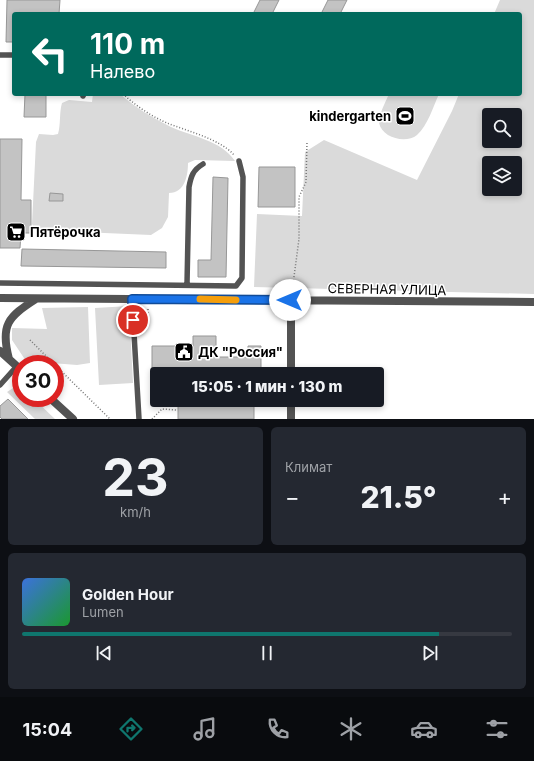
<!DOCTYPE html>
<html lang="ru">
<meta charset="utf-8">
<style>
body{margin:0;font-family:Inter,sans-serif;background:#242831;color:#f1f3f6;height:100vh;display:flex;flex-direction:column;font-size:15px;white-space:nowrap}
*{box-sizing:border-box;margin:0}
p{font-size:13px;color:#9ea1a6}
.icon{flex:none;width:22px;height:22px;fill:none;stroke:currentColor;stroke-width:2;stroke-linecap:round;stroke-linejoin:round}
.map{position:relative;height:419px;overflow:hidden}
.side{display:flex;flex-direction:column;gap:8px;padding:8px;background:#0d0f14;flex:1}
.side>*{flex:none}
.guide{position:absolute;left:12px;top:12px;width:510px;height:84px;border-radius:4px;box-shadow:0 2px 6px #0003;background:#00695c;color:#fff;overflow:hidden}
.fabs{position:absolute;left:482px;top:108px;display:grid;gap:8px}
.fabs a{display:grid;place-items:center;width:40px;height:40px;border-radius:4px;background:#171b24;box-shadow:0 2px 6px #0003;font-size:20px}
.speed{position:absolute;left:12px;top:355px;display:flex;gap:8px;font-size:20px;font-weight:700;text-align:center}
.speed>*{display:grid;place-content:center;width:52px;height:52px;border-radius:50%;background:#171b24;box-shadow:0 2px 6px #0003;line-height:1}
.speed .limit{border:6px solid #d22;background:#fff;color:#111}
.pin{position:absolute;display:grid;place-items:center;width:34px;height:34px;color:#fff;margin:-17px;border:2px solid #fff;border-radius:50%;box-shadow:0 1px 4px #0007}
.me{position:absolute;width:44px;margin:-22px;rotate:270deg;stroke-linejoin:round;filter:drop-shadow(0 0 3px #0008)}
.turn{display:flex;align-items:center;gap:14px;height:84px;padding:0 12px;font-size:18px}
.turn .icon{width:52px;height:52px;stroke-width:2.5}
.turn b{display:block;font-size:28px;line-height:34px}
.big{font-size:30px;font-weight:800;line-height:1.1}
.side .widget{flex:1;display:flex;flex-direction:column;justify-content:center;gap:6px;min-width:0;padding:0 14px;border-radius:6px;background:#242831}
.side .dial{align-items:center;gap:0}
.dial b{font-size:52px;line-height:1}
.song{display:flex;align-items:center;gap:12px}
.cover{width:48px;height:48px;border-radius:6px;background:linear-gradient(135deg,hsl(220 70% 55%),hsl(130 70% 35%))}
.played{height:4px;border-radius:2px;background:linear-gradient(90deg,#0f766e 85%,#363941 85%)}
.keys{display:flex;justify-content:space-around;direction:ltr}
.heat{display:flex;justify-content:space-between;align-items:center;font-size:22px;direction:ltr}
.side .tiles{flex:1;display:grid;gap:8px;grid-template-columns:1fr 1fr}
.widget:last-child{grid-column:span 2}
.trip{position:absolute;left:150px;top:367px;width:234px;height:40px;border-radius:4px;background:#171b24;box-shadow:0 2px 6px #0003;font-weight:800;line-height:40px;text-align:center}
.dock{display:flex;height:64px;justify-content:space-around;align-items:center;background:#090b0e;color:#9ea1a6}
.dock .icon{width:28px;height:28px}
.dock .on{color:#0f766e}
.dock b{font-size:18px;color:#f1f3f6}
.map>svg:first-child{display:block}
.green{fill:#dadada;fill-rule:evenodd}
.building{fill:#c3c3c3;stroke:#979797}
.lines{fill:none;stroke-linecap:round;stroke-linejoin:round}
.path{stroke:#757575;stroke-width:1.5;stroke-dasharray:1 2;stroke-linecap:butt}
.lane{stroke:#535353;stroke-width:5.5}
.street{stroke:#535353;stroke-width:8}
.route-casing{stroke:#114b97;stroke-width:10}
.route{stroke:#1a73e8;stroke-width:7}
.slow{stroke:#f59e0b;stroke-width:7}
.labels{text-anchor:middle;stroke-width:3;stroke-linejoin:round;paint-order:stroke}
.poi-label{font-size:13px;font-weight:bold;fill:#000;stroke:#fff;text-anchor:start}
.street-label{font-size:13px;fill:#000;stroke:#fff}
</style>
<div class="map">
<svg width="534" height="419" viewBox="0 0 534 419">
<rect width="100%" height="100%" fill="#fff"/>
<path class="green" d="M500 0H534V294L254 287 257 214 302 216 305 152 324 140 417 180 452 111 459 94H520V14H494ZM489 115H515V141H489ZM489 163H515V189H489Z
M93 94H120C136 108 153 118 171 127 193 137 221 140 235 161L195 160 188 163C188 175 185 193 169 193L168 217 162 228 151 235 35 230 32 224 36 142 39 134 53 135 58 134C61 124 59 113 62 103L69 100 92 102Z
M389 94H439C433 107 428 125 417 135 406 144 382 138 379 123 378 116 386 101 389 94Z
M129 306 133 383 99 385 95 308Z
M88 307 90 363 77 365 26 361 12 340V328L47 329 42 308Z
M16 386 21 389V398H33L55 419H35L7 392Z"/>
<path class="building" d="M7 0H60L59 14H14V42H6Z
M260 0H279L272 14H253Z
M328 0H347L340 14H321Z
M25 94H46V117H24Z
M0 139H22L21 200H31V233H21L20 248H0Z
M259 167H295V207H258Z
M213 177 228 178 226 277H198V260H211Z
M50 193 63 194V201H49Z
M22 249 166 252V268L21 266Z
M193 336H216V357H248V346H261V374H157V377H152V346H193Z
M8 399 28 419H2L0 417V406Z
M178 400H254V419H178Z"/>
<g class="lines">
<path class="path" d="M123 94C136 106 151 116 167 123 187 131 220 139 234 155
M292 292 299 239V197L306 182 307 142
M141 319 148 318V307
M30 340 54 364
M55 365 110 419
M152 419 162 409 176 410"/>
<path class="lane" d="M0 55H14
M83 96 84 94
M0 283 236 286 242 278 243 177 239 161
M187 284 189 187C191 176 193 170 203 164
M132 299 139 419
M0 385 17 366"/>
<path class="street" d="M0 298 534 302
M291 300V374
M0 351 21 370
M9 359C0 325 8 317 36 299
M50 398 73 419
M291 400V419"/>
</g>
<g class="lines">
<g class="route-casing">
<path id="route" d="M133 320 132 299 290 300"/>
</g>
<use href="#route" class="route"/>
<path class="slow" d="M200 299 236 300"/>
</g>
<defs>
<g id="stadium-square" transform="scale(1)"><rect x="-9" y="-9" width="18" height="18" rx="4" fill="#000" stroke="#fff"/><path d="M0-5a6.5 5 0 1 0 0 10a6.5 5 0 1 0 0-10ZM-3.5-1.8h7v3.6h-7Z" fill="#fff"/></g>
<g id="supermarket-square" transform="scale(1)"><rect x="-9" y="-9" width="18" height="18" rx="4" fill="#000" stroke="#fff"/><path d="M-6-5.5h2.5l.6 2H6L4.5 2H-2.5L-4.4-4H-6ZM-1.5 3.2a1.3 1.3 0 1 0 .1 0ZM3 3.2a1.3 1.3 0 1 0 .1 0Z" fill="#fff"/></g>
<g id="civic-square" transform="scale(1)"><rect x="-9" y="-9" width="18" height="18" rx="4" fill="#000" stroke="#fff"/><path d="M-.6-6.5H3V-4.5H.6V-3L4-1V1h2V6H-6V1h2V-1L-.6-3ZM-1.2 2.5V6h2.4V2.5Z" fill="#fff"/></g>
</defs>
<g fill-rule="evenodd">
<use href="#stadium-square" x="405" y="116"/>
<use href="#supermarket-square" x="16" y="232"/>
<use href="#civic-square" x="184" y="352"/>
</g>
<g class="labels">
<g class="poi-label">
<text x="391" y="121" text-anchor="end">kindergarten</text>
<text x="30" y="237">Пятёрочка</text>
<text x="198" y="357">ДК "Россия"</text>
</g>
<g class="street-label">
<text transform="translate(387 289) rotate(1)" y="5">СЕВЕРНАЯ УЛИЦА</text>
</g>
</g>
</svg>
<div class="fabs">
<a><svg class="icon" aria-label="search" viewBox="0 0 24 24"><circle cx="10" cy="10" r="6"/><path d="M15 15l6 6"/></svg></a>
<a><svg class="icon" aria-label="layers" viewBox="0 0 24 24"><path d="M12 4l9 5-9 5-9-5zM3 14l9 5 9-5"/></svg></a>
</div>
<div class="speed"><div class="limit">30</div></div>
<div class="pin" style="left:133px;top:320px;background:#d93025"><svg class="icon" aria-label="arrive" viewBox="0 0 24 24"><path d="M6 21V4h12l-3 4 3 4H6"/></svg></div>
<svg class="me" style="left:290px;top:300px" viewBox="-20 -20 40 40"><circle r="19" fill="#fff"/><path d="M0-13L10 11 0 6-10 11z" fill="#1a73e8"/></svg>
<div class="trip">15:05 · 1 мин · 130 m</div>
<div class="guide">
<div class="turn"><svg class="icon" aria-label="left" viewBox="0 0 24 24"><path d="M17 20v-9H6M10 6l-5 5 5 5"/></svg><div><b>110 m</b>Налево</div></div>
</div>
</div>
<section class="side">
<div class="tiles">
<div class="widget dial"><b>23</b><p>km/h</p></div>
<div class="widget"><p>Климат</p>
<div class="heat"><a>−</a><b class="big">21.5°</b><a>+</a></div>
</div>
<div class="widget">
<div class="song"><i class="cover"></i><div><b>Golden Hour</b><p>Lumen</p></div></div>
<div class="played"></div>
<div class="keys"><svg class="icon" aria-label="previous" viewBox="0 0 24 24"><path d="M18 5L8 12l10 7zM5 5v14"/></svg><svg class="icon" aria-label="pause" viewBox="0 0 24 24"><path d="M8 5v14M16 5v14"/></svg><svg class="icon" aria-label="next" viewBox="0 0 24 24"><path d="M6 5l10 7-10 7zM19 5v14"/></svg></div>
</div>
</div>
</section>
<nav class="dock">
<b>15:04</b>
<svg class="icon on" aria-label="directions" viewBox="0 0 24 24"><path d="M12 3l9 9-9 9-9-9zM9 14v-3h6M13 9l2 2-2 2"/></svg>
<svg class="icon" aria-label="music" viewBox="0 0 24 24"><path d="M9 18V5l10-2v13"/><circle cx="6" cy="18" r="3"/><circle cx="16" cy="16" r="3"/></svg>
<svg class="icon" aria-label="phone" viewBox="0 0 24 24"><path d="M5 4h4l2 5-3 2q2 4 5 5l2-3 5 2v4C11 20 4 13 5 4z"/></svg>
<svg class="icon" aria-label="climate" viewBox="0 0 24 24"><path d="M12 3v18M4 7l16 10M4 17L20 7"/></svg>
<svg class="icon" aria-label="car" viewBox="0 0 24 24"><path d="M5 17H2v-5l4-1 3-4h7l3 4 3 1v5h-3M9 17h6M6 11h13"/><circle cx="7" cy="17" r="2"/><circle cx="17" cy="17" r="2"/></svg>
<svg class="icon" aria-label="filters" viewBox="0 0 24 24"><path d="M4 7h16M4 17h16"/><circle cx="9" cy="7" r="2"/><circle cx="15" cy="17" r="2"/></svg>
</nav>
